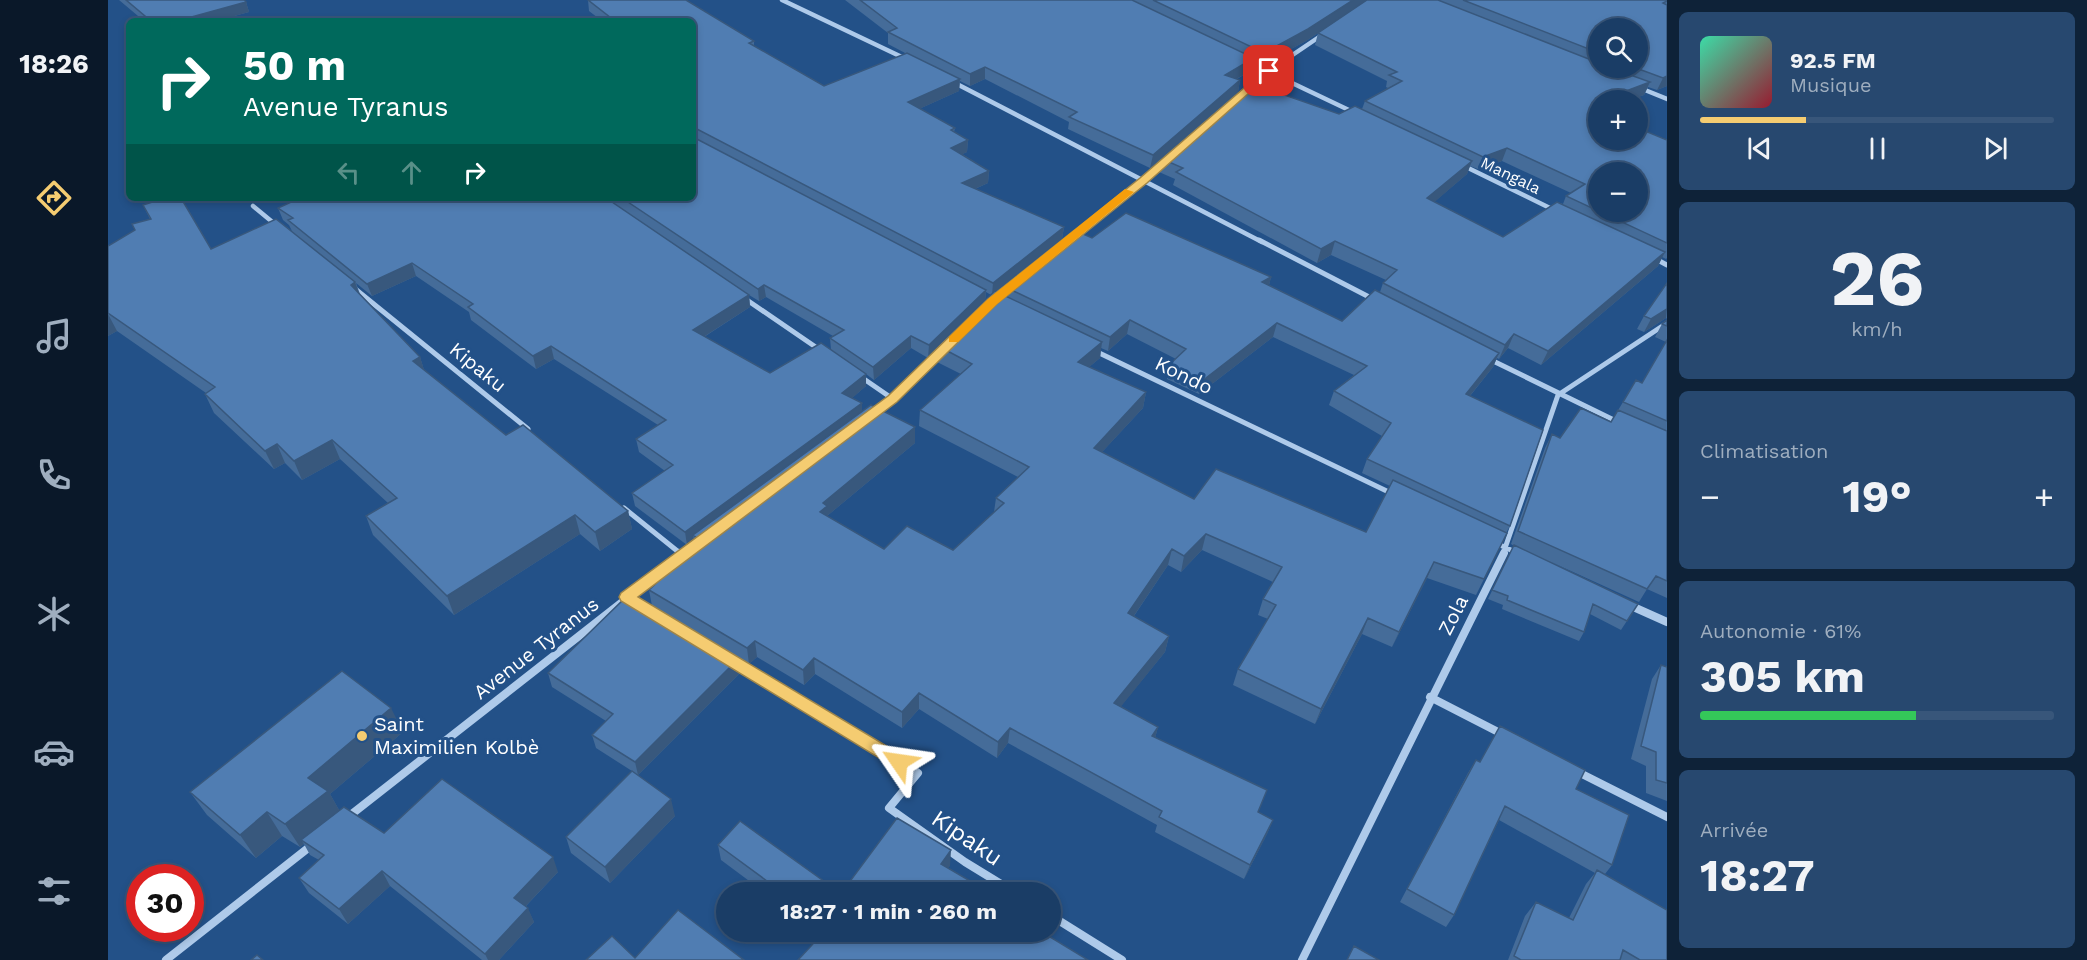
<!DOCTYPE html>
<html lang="fr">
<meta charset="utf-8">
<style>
body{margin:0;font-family:"Work Sans",sans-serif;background:#27486f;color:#f1f3f6;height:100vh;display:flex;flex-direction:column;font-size:22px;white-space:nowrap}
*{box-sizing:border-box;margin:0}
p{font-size:20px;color:#9faebf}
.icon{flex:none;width:33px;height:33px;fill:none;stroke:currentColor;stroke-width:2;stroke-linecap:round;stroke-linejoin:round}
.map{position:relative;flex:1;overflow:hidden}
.details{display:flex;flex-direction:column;gap:12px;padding:12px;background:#0e2238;width:420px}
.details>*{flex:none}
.top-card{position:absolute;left:18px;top:18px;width:570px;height:183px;border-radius:9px;box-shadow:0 3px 9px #0003,0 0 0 2px #38567a;background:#00695c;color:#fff;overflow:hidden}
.controls{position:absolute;left:1480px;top:18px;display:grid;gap:12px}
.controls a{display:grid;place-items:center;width:60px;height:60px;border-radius:50%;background:#1a3d66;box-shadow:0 3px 9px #0003,0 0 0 2px #38567a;font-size:30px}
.speed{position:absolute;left:18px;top:864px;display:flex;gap:12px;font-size:30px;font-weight:700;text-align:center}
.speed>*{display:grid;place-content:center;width:78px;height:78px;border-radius:50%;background:#1a3d66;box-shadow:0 3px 9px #0003,0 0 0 2px #38567a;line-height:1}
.speed .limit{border:9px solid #d22;background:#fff;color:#111}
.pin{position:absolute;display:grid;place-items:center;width:51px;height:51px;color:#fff;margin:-26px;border-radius:12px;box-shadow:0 3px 9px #0006}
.me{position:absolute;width:66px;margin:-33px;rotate:302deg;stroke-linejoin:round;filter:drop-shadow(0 0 4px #0008)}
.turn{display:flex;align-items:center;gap:21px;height:126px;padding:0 18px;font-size:27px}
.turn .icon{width:78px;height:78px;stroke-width:2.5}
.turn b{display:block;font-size:42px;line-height:51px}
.lanes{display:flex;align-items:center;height:57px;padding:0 18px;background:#0003;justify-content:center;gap:30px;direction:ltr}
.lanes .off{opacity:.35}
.big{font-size:45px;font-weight:700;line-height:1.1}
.details .card{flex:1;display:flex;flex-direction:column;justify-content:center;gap:9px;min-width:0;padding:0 21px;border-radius:9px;background:#27486f}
.details .dial{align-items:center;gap:0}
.dial b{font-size:78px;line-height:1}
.song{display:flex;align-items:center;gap:18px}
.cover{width:72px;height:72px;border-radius:9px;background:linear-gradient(135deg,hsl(160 70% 55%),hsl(350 70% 35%))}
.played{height:6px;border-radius:3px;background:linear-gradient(90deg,#f5cc71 30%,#38567a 30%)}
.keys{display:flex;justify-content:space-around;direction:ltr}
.heat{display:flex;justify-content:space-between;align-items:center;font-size:33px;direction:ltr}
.charge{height:9px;border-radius:4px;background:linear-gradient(90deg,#34c759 61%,#38567a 0)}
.trip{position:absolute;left:608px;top:882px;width:345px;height:60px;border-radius:30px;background:#1a3d66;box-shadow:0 3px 9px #0003,0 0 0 2px #38567a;font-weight:700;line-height:60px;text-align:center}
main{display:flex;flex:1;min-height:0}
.dock{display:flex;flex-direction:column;width:108px;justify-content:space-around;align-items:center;background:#0a1829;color:#9faebf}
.dock .icon{width:42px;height:42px}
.dock .selected{color:#f5cc71}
.dock b{font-size:27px;color:#f1f3f6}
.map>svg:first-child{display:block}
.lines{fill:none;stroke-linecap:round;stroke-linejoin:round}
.street-far2{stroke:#aecaea;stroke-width:4.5}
.street-far1{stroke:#aecaea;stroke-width:5}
.street{stroke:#aecaea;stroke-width:8}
.wall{fill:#456c99;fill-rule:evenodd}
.shaded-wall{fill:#38587d}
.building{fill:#507db2;stroke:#38587d;stroke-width:1.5;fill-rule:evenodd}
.route{fill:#f5cc71;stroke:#9f8549;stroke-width:1.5}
.slow{fill:#f59e0b}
.poi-dot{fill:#f5cc71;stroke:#235188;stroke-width:2}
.labels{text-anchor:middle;stroke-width:6;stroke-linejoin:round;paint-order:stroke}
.far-street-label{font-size:16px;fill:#fff;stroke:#235188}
.street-label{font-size:20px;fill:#fff;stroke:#235188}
.poi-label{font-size:20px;fill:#fff;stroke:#235188;text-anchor:start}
.near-street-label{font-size:24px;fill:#fff;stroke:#235188}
</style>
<main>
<nav class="dock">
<b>18:26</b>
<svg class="icon selected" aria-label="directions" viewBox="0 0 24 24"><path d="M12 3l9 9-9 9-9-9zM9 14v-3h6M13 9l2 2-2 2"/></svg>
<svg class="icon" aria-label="music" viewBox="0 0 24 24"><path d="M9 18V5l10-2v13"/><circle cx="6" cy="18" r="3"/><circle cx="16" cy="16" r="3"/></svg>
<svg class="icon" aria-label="phone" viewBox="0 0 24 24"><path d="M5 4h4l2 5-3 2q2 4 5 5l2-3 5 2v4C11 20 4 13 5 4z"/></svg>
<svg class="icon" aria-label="climate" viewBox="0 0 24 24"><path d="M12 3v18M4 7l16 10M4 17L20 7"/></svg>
<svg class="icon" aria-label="car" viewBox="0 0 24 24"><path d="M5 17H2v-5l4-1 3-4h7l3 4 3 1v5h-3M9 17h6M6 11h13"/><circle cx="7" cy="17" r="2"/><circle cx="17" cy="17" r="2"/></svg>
<svg class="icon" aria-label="filters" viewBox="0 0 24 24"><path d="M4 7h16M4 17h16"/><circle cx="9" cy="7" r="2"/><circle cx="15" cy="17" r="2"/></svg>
</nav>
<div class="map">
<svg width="1559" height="960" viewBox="0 0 1559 960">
<rect width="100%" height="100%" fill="#235188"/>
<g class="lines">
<path class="street-far2" d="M674 0 798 59
M1138 61 1245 112
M845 82 1154 242
M1532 88 1559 99
M1140 90 1161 71 1214 35
M1354 165 1448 211
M145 206 168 225
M966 236 1058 161"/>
<path class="street-far1" d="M1151 240 1265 299
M1546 258 1559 265
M246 288 420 429
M636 298 712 350
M985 350 1287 495
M1381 359 1512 423
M753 377 785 399
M766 413 785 399 834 351
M516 508 573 554
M1388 543 1409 553
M575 554 591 542
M1395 554 1450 395 1559 323"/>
<path class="street" d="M571 553 574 555
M1521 605 1559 622
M625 661 810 773 781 808 857 862 906 892
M1322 697 1396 735
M1470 772 1559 817
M240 817 577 553
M942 915 1014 960
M58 960 204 845
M1194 960 1396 553"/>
</g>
<path class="wall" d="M11 0H136L138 2 141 12 108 21H36Z
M480 0H578L646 41V46L716 86 799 54 780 44V33L737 0H1559V86L1549 90 1540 87 1536 95 1521 100H1491V140H1530V128L1559 140V258L1558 259 1554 257 1550 266 1433 365 1400 348 1391 359 1389 358 1385 367 1362 396 1435 430 1402 526 1398 533H1399L1368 595 1319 578 1284 647 1254 634 1207 724 1125 685 1130 669 1160 619 1150 615 1155 599 1165 582 1094 550 1073 572 1060 565 1026 616 1061 636 1057 652 1012 707 1050 727 1047 738 1159 790 1150 812 1165 820 1159 834 1136 879 1047 832 1049 825 900 743 889 758 811 709 794 728 707 674 696 685 649 657 641 664 544 606 541 590 587 547 586 540 579 545 527 506 524 493 557 471 531 452 528 439 550 425 446 359 428 369 363 320 361 312 308 276 264 296 248 283 252 294 312 357 316 370 398 435 415 425 520 511 524 529 492 551 472 534 346 615 265 535 258 516 280 503 232 459 194 480 177 463 166 469 106 413 97 394 98 393 9 331 0 336V246L27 230 24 224 42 219 35 205 57 198H73L103 249 168 219 184 231 181 225 175 220 170 208 192 198H498L641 295 498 198H585V21H494L481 11ZM1233 18 1210 33 1207 45 1279 81 1278 87 1280 88 1257 101 1254 109 1247 106 1231 114 1142 83 1054 159 1051 172 1067 179 1065 185 1209 263 1223 255 1278 280 1275 283 1272 292 1267 290 1234 321 1161 285 1163 277 1018 213 984 238 966 230 927 261 954 239 956 227 867 189 880 183 881 171 854 154 859 152 860 140 846 132 847 128 811 109 851 91 852 81 862 86 877 79 961 122 960 129 1042 168 1130 92 1132 80 1129 79 1144 70 1146 61 1153 65 1198 41ZM1491 28H1530V68H1491ZM1394 161 1463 193 1458 196 1455 204 1449 202 1395 237 1326 202 1359 174 1362 166 1370 169ZM1491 172H1530V212H1491ZM895 287 894 295 889 292 891 290ZM878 292 883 295 877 301ZM641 295 651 301 658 297 725 336 722 338 723 350 713 343 662 373 596 337 642 307ZM1019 334 1068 359 1061 365 1059 379 1091 394 1165 337 1246 375 1226 391 1221 405 1274 436 1259 459 1254 473 1282 486 1258 532 1108 469 1086 499 994 452 1035 408 1038 392 981 367 992 358 993 348 1000 351ZM803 348 820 358 830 348 829 362 853 374 812 410 811 426 910 477 888 498 886 512 845 550 799 526 776 549 719 516 807 443V427L763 405 754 412V403L744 398 758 386V374L766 380Z
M1559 283V319L1558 318 1536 332 1529 329 1536 316Z
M1559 320V598L1539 589 1531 602 1441 561 1530 604 1513 630 1482 614 1476 632 1471 641 1394 609 1395 605 1380 599 1406 546 1403 544 1437 448 1444 434 1452 438 1503 422 1515 402 1534 383 1558 342 1547 337 1554 324Z
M630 659 632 673 530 775 567 816 502 883 463 853 458 837 524 771 488 748 484 735 498 721 444 687 440 673Z
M1553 665 1559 667V801L1538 793V766L1523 759 1544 679Z
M1392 726 1468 789 1504 865 1497 874 1559 960H1400L1417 916 1428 902 1461 918 1478 884 1487 873 1391 820 1346 915 1338 927 1292 902 1360 773 1368 760 1372 762Z
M295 732 222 794 231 810 276 833 450 872 418 906 426 922 391 960H374L282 886 240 924 201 893 191 878 211 860 202 855 196 844 192 847 174 836 148 858 99 815 82 792Z
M610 845 731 892H656L613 860Z"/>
<path class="shaded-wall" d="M1245 0H1260L1198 41 1153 65 1156 53Z
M138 2 141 12 108 21H69Z
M1146 58 1144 70 1114 87 1117 75Z
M877 67V79L862 86V74Z
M1559 76V86L1549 90 1555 78Z
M852 79 851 91 800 114V102Z
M1132 80 1130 92 1042 168 1045 155Z
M1542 82 1536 95 1521 100H1503L1505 96Z
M1491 108V119L1484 110Z
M585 127 587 139H585Z
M860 140 859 152 843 160V148Z
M1399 148 1394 161 1370 169 1375 157Z
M1364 161 1359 174 1315 212 1319 198Z
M881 171 880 183 853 195 854 183Z
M956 227 954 239 884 295 885 283Z
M1227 241 1223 255 1209 263 1213 249Z
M1557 252 1550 266 1433 365 1440 351Z
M304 263 308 276 264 296 259 284Z
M1163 277 1160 290 1154 282Z
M247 282 254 301 243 285Z
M656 285 658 297 651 301 650 289Z
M878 290 877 302 830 346V348L820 358 821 345Z
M641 295 642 307 586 343 585 330Z
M1559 309 1558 318 1536 332 1543 319Z
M0 314 9 331 0 336Z
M1022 320 1019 334 1000 351 1002 337Z
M1169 323 1165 337 1091 394 1094 381Z
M1406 334 1400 348 1391 359 1397 345Z
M803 336V348L766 380 765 367Z
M994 342 992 358 968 378 970 362Z
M443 346 446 359 428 369 425 356Z
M1391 353 1385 367 1352 408 1358 394Z
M312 357 318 376 305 361Z
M758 374V386L735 406 734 393Z
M1038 392 1035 408 983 464 986 448Z
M754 403V416L585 535 586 540 579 545 577 532Z
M807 427V443L719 516 712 512 715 503Z
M224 440 232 459 194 480 186 461Z
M169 444 177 463 166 469 157 451Z
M520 511 524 529 492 551 487 532Z
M467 515 472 534 346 615 339 596Z
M1098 534 1094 550 1073 572 1076 556Z
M1064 549 1060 565 1017 629 1020 613Z
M1326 562 1319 578 1284 647 1291 632Z
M1260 618 1254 634 1207 724 1213 709Z
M1061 636 1057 652 1003 719 1006 703Z
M647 641 649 657 641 664 639 648Z
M706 658 707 674 696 685 695 670Z
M630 659 632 673 530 775 527 762Z
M811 693V709L794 728V712Z
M283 708 295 732 222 794 234 815 193 840 196 844 192 847 177 824 200 778Z
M1050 727 1046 742 1044 736Z
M902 728 900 743 889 758 890 742Z
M563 799 567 816 502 883 497 867Z
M159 812 174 836 148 858 132 835Z
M1165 820 1159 834 1136 879 1142 865Z
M843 850 842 866 832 879 833 864Z
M445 857 450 872 412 912 406 898Z
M274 871 282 886 240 924 231 909Z
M420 908 426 922 391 960H380L377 954Z"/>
<path class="building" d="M18 0H136L138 2 69 21H43Z
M480 0H578L646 41 641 43 716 86 799 53 852 79 800 102 847 128 843 130 860 140 843 148 881 171 854 183 956 227 885 283 585 127V21H507Z
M752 0H1024L1146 58 1117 75 1132 80 1045 155 961 117 969 112 877 67 862 74 780 32 789 28Z
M1045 0H1245L1200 29 1156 53Z
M1259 0H1330L1491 63V68H1503L1542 82 1505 96 1512 100H1491V108L1484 110 1491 113V140H1530V128L1559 140V243L1458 196 1477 184 1399 148 1375 157 1257 101 1294 81 1281 75 1289 72 1210 33ZM1491 172H1530V212H1491Z
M1355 0H1559V1L1555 3 1559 5V76L1555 78 1528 68H1530V28H1491V53Z
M1142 83 1231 114 1247 106 1364 161 1319 198 1395 237 1449 202 1557 252 1440 351 1406 334 1397 345 1275 283 1289 270 1227 241 1213 249 1068 172 1075 168 1054 159Z
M585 137 878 290 821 345 803 336 765 367 722 338 736 330 656 285 650 289 514 198H585Z
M57 198H73L103 249 168 219 247 282 243 285 312 357 305 361 398 435 415 425 520 511 487 532 467 515 339 596 258 516 289 498 224 440 186 461 169 444 157 451 97 394 107 387 0 313V246L27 230 24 224 43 219 35 205Z
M192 198H498L641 295 585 330 662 373 713 343 758 374 734 393 754 403 577 532 524 493 565 465 528 439 558 420 443 346 425 356 360 307 365 304 304 263 259 284 180 220 185 218 170 208Z
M1018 213 1163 277 1154 282 1234 321 1267 290 1391 353 1358 394 1435 430 1402 526 1259 459 1283 423 1226 391 1259 366 1169 323 1094 381 1061 365 1078 349 1022 320 1002 337 895 286 966 230 984 238Z
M1559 283V309L1543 319 1536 316Z
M887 291 994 342 970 362 1038 392 986 448 1086 499 1108 469 1258 532 1285 480 1399 533 1376 579 1326 562 1291 632 1260 618 1213 709 1130 669 1168 605 1155 599 1174 567 1098 534 1076 556 1064 549 1020 613 1061 636 1006 703 1050 727 1044 736 1159 790 1150 812 1165 820 1142 865 1051 817 1054 811 902 728 890 742 811 693 794 712 706 658 695 670 647 641 639 648 541 590 593 541 585 535 763 405 807 427 715 503 719 506 712 512 776 549 799 526 845 550 896 503 888 498 921 467 812 410 864 364 830 346Z
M1559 320V326L1554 324Z
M1559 340V421L1515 402 1528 380 1534 383Z
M1473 408 1503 422 1510 410 1559 431V581L1548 576 1539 589 1410 531 1444 434 1452 438Z
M1406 545 1530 604 1519 621 1485 604 1476 632 1399 600 1400 596 1384 590Z
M516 599 527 605 532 600 630 659 527 762 484 735 505 714 440 673Z
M1553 665 1559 667V783L1548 780V752L1533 746Z
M234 671 283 708 200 778 220 791 177 824 159 812 132 835 82 792Z
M1392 726 1477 770 1468 789 1521 815 1504 865 1397 806 1346 915 1299 889 1368 760 1372 762Z
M524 771 563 799 497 867 458 837Z
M334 779 445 857 406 898 420 908 377 954 274 871 231 909 191 878 216 855 193 840 236 807 276 833Z
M789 818 843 850 833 864 881 892H734Z
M632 821 731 892H674L610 845Z
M1489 870 1559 910V960H1532L1515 950 1512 960H1413L1406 956 1428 902 1465 920Z
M570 910 636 960H478L504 936 527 958Z
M716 932H934L980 960H690Z
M1246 946 1271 960H1239Z
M149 955 155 960H143Z"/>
<path class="route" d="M1158 69 1166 71 1039 183 889 304 789 402 530 597 797 757 800 762 797 767 791 769 786 767 513 601 511 597 513 593 780 396 880 299 1032 178Z"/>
<path class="slow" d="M1017 189 1026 192 889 304 850 342H841V337L880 299Z"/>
<circle class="poi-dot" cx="254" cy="736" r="6"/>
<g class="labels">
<g class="far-street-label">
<text transform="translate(1403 175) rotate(26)" y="6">Mangala</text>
</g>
<g class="street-label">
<text transform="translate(370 367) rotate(39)" y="7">Kipaku</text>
<text transform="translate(1076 375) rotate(26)" y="7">Kondo</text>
<text transform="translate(1345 615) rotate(-63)" y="7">Zola</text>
<text transform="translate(428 648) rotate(-38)" y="7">Avenue Tyranus</text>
</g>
<g class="poi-label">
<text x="266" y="731">Saint<tspan x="266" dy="23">Maximilien Kolbè</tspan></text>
</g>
<g class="near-street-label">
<text transform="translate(859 838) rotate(34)" y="8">Kipaku</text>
</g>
</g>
</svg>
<div class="controls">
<a><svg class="icon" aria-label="search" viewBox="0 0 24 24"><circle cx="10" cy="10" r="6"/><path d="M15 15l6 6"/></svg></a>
<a>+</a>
<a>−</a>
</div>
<div class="speed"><div class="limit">30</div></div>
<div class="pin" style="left:1161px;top:71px;background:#d93025"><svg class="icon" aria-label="arrive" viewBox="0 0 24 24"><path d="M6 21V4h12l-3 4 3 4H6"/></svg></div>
<svg class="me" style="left:791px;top:762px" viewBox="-20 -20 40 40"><path d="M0-17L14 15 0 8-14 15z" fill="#f5cc71" stroke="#fff" stroke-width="4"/></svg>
<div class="trip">18:27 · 1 min · 260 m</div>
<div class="top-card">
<div class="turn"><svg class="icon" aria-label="right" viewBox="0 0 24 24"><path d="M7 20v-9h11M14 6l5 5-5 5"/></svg><div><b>50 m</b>Avenue Tyranus</div></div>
<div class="lanes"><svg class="icon off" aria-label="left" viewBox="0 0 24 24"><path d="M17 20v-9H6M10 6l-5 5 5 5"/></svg><svg class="icon off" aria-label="ahead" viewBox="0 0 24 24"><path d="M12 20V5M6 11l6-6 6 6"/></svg><svg class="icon" aria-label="right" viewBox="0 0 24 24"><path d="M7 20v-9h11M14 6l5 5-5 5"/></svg></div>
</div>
</div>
<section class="details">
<div class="card">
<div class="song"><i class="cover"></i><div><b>92.5 FM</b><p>Musique</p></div></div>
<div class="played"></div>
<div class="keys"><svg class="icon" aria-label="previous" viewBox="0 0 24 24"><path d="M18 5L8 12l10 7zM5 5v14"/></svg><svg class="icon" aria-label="pause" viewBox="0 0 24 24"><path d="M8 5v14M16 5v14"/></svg><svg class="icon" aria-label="next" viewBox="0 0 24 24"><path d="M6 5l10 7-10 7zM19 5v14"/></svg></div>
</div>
<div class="card dial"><b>26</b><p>km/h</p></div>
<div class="card"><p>Climatisation</p>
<div class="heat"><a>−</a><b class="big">19°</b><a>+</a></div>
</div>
<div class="card"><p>Autonomie · 61%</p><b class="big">305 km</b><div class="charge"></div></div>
<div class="card"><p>Arrivée</p><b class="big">18:27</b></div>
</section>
</main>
